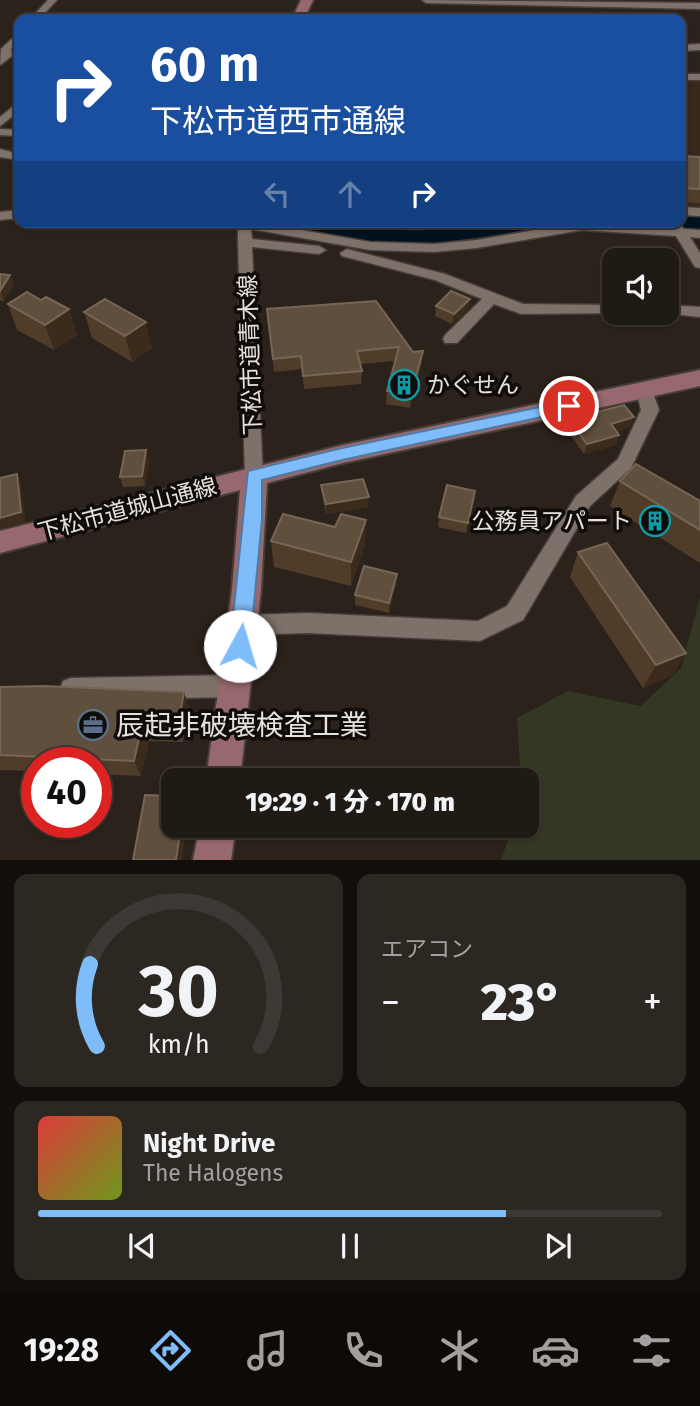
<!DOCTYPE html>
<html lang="ja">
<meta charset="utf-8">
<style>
body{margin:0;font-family:"Fira Sans","Noto Sans JP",sans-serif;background:#2d2722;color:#f1f3f6;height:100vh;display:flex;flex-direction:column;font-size:26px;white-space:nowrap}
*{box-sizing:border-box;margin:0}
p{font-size:23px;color:#a2a1a0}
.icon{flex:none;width:38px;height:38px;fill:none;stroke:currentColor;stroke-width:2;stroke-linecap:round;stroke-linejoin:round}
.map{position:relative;height:860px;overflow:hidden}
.details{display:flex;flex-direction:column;gap:14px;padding:14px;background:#120e0b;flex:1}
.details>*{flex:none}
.top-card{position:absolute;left:14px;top:14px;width:672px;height:214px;border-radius:14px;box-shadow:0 2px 5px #0004,0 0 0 2px #3d3834;background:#1a4fa0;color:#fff;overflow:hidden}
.tools{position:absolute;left:602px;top:248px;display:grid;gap:14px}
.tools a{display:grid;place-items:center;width:77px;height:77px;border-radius:14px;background:#201a14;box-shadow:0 2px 5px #0004,0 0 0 2px #3d3834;font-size:35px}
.speed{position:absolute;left:21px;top:747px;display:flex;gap:14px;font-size:35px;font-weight:700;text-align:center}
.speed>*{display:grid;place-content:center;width:91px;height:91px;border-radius:50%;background:#201a14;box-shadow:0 2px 5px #0004,0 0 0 2px #3d3834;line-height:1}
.speed .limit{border:10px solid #d22;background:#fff;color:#111}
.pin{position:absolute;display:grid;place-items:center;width:60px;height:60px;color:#fff;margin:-30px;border:4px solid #fff;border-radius:50%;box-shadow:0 2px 7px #0007}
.me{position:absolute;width:77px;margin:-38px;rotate:6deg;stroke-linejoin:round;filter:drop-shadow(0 0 5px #0008)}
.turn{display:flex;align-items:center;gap:24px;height:147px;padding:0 21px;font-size:32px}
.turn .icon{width:91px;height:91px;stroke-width:2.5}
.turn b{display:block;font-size:49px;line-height:60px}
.lanes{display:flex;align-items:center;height:66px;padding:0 21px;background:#0003;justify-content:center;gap:35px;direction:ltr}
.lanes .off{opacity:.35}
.big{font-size:52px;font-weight:800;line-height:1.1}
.details .tile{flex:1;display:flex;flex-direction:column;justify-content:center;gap:10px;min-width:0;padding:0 24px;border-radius:14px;background:#2d2722}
.details .dial{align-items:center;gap:0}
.dial svg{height:182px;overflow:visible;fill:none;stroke:#3d3834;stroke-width:7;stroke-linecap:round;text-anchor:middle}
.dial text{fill:#f1f3f6;stroke:none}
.song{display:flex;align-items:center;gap:21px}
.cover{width:84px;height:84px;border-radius:10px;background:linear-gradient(135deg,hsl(0 70% 55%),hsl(80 70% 35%))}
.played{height:7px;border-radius:4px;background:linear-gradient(90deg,#7fbdfa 75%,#3d3834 75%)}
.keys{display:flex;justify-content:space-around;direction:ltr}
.heat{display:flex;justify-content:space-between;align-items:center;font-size:38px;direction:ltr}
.details .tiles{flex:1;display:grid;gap:14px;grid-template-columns:1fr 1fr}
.tile:last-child{grid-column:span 2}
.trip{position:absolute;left:161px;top:768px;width:378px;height:70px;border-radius:14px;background:#201a14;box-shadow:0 2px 5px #0004,0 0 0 2px #3d3834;font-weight:800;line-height:70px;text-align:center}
.dock{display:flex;height:112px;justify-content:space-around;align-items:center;background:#0d0a08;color:#a2a1a0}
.dock .icon{width:49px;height:49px}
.dock .selected{color:#7fbdfa}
.dock b{font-size:32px;color:#f1f3f6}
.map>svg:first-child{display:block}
.education{fill:#37271d}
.green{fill:#343723}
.water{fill:#001220}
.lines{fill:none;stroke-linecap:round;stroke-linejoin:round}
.street-casing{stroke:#463e39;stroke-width:3}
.secondary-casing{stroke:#463e39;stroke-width:4}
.street{fill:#7d7169;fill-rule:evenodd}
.secondary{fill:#97686e;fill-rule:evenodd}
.wall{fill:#503d29}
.shaded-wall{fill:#3b2b1c}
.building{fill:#614f3d;stroke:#766656;stroke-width:2}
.route{fill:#7fbdfa;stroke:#537ba2;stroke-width:2}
.labels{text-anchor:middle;stroke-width:7;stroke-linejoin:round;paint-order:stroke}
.street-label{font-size:23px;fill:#e7e1dc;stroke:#100c09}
.poi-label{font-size:23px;fill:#e7e1dc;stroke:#100c09;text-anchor:start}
.near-poi-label{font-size:28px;fill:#e7e1dc;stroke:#100c09;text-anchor:start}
</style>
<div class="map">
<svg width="700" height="860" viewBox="0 0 700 860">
<rect width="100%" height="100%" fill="#2b221b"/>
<path class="education" d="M681 78 700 79V207L681 206Z"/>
<path class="green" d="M700 597V860H501L513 826H527V780H521L517 718 568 691 641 706 681 668Z"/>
<path class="water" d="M681 215 700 216V229L581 223 436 243 369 242 248 222H331L435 228 494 222H681Z"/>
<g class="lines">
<g class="street-casing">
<path id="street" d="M48 0H57L39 19H30Z
M422 0 700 3V9L426 3Z
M19 32V40L11 49 12 56 0 65 1 49Z
M700 44V50L681 51V45Z
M681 74H700V80H681Z
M19 102V111L0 126V117Z
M0 129 19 130V136L0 135Z
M0 149 19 154V160L0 157Z
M681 207 700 208V216L681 215Z
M19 210V218L0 220V212Z
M224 222H255L370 242 434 244 477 240 581 222 671 228V223L677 222 684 229 700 230V238L690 237 700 253V268L695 267 676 236 582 230 477 248 434 252 370 250 251 229 252 239 319 246 326 250 319 254 252 247 263 476 261 481H247L245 476 238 242V231L241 228Z
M371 222H460C448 231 383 231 371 222Z
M347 249 445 274 523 304 614 305V313H619L521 314 494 304 457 343H445L443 339 445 335 482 299 435 280 342 256 340 253Z
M667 305 700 307V317L662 313H667Z
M644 384 652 390 659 410 631 468 590 506 523 620 480 641 307 633 243 635 235 632 232 625 235 618 243 615 307 613 478 621 507 606 576 496 618 459 641 410 636 390Z
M235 675 243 678 246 686 243 694 235 697 71 700 63 697 60 689 63 681 71 678Z"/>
</g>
<g class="secondary-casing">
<path id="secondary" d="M301 0H313L304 19H292Z
M700 370V386L343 463 267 483 261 590 240 780H206L232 590 240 490 0 553V531L343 445Z
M200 826H236L231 860H193Z"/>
</g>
<use href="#street" class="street"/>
<use href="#secondary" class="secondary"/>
</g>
<path class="wall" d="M681 156 700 157V203L681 202Z
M0 274 10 275 14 284 4 301H0Z
M470 299 468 309 452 324 435 316 436 306Z
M41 300 69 309 77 335 54 350 17 330 8 304Z
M376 301 422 364 410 408 386 404 387 391 395 361 360 364 362 371 361 384 304 389 302 369 274 372 267 309Z
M84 312 152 348 132 362 92 338Z
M569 419 630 427 616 432 619 435 616 445 584 454 566 429Z
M149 460 145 486 123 487 120 477Z
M620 481 700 501V563L610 506Z
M321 485 368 507 326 514 322 495Z
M475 491 466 533 438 527 439 517Z
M366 520 365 545 351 586 274 567 271 541Z
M578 552 672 676 643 688 570 577Z
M397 574 396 584 389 613 355 605V595Z
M0 687 184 692 189 709 183 742 149 741 141 776 96 774V763H37V771L0 770Z"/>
<path class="shaded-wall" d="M10 275 14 284 4 301 0 291Z
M470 299 468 309 452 324 454 314Z
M69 309 77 335 54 350 45 325Z
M146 322 152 348 132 362 125 336Z
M423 351 422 364 410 408 411 395Z
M634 417 630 427 607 435 611 424Z
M619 435 616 445 584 454 587 444Z
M146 450 149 460 145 486 142 476Z
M17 474 21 484 26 522 0 529V518Z
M369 497 368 507 326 514V504Z
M366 520 365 545 351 586V562Z
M397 574 396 584 389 613V603Z
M686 653 672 676 643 688 656 665Z
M184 692 189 709 183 742 178 726Z
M142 725 149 741 141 776 134 761Z
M181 826H187L182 860H176Z"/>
<path class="building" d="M681 156 700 157V189L682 188Z
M0 274 10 275 0 291Z
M451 291 470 299 454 314 436 306Z
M27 292 41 300 46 297 69 309 45 325 8 304Z
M105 299 146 322 125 336 84 312Z
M376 301 413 352 423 351 411 395 387 391 399 347 357 351 362 371 303 376 301 356 273 359 267 309Z
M624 405 634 417 611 424 619 435 587 444 569 419Z
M146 450 142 476 120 477 125 451Z
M636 464 700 501V530L620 481Z
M17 474 21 512 0 518V478Z
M363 479 369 497 326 504 321 485Z
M447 485 475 491 468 523 439 517Z
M283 514 335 527 341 514 366 520 351 562 271 541Z
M607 543 686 653 656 665 578 552Z
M364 566 397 574 389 603 355 595Z
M43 686 184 692 178 726 142 725 134 761 0 755V687Z
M145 795 173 796V826H181L176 860H133Z"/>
<path class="route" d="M569 401 577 406 574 410 342 460 262 480V519L250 646 247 652 240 655 233 652 230 646 248 471 342 448Z"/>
<defs>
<g id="building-ring" transform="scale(1.575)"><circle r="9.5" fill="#100c09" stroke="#0f9aa8" stroke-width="1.5"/><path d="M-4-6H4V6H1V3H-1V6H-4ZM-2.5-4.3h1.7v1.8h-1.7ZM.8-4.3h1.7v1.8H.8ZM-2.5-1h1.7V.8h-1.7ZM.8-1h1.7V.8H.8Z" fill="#0f9aa8"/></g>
<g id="office-ring" transform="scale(1.575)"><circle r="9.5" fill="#100c09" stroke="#5c6f8a" stroke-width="1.5"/><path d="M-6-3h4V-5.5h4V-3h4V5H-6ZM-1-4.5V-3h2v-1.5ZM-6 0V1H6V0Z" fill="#5c6f8a"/></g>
</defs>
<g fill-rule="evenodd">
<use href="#building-ring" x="404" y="385"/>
<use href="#building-ring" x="655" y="521"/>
<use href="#office-ring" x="93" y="725"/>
</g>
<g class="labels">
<g class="street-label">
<text transform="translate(250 355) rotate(-92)" y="8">下松市道青木線</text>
<text transform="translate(127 509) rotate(-15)" y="8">下松市道城山通線</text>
</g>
<g class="poi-label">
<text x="427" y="393">かぐせん</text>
<text x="632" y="529" text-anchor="end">公務員アパート</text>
</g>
<g class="near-poi-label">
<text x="116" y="735">辰起非破壊検査工業</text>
</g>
</g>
</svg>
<div class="tools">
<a><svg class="icon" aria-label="sound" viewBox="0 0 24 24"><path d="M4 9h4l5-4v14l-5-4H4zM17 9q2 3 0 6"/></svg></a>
</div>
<div class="speed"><div class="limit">40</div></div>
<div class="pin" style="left:569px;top:406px;background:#d93025"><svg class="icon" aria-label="arrive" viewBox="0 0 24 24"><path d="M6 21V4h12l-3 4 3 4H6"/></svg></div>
<svg class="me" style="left:240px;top:646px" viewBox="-20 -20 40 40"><circle r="19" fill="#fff"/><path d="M0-13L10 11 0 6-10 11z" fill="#7fbdfa"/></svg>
<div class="trip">19:29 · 1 分 · 170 m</div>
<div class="top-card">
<div class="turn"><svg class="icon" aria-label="right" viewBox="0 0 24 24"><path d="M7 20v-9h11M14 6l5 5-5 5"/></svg><div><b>60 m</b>下松市道西市通線</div></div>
<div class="lanes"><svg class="icon off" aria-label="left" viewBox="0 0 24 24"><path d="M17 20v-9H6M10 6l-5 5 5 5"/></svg><svg class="icon off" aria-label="ahead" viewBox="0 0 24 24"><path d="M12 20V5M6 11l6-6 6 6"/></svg><svg class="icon" aria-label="right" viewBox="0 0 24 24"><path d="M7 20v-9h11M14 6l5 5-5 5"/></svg></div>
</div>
</div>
<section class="details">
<div class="tiles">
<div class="tile dial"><svg viewBox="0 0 100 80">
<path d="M14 69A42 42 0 1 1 86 69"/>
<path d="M14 69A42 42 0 0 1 11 33" stroke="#7fbdfa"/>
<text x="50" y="56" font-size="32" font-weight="700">30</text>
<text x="50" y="72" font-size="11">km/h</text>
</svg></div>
<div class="tile"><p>エアコン</p>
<div class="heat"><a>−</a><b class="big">23°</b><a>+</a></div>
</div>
<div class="tile">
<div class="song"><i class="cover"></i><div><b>Night Drive</b><p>The Halogens</p></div></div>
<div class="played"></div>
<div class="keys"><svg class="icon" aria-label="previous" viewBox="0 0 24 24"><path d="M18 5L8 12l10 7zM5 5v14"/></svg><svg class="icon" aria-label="pause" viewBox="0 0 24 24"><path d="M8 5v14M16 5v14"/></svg><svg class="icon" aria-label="next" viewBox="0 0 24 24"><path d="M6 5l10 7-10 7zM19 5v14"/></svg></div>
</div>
</div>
</section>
<nav class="dock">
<b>19:28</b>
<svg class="icon selected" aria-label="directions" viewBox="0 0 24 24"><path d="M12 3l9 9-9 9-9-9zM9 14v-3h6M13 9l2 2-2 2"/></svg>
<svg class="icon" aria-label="music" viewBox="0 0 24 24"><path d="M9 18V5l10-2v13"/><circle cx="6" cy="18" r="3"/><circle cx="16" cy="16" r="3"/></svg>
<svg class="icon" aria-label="phone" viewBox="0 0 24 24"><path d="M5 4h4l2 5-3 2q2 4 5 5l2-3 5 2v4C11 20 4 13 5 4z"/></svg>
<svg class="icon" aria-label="climate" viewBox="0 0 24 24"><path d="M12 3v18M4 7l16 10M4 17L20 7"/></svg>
<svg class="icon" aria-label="car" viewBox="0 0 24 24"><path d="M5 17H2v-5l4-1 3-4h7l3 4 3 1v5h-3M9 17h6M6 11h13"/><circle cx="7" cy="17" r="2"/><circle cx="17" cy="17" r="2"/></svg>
<svg class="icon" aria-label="filters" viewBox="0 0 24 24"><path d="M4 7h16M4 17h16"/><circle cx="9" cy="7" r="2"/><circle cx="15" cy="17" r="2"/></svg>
</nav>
